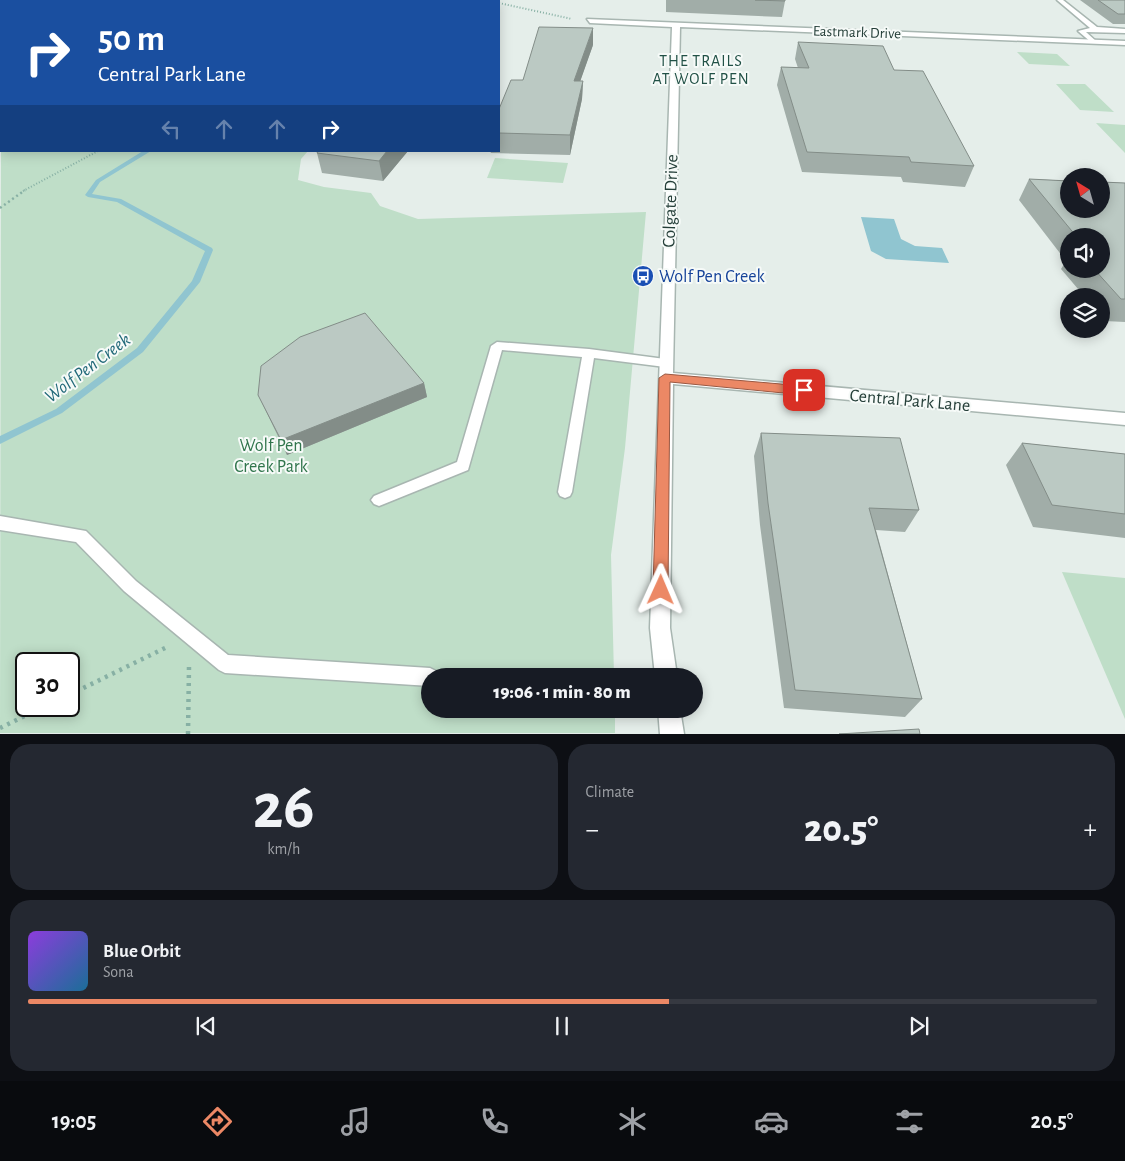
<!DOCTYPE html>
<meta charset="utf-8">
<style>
body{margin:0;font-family:"Alegreya Sans",sans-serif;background:#242831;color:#f1f3f6;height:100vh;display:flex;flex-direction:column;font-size:19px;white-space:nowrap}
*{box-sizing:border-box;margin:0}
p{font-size:16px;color:#9ea1a6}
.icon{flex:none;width:28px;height:28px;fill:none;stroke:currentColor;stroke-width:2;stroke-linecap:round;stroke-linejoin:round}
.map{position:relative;height:734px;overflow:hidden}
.details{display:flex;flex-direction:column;gap:10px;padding:10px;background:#0d0f14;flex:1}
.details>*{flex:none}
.hud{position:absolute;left:0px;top:0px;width:500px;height:152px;box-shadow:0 2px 12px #0003;background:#1a4fa0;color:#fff;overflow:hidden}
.needle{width:32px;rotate:323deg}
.fabs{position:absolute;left:1060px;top:168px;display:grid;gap:10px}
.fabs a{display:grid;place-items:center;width:50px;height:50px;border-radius:50%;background:#171b24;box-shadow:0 2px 12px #0003;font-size:25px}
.speed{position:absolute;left:15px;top:652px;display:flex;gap:10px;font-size:25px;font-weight:700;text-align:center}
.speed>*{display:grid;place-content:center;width:65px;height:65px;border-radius:50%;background:#171b24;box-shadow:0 2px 12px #0003;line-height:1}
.speed .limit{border:2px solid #111;border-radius:8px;background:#fff;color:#111}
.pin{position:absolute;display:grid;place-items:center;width:42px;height:42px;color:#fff;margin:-21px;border-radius:10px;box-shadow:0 2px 8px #0006}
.me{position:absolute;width:55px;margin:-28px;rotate:1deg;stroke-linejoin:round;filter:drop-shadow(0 0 4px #0008)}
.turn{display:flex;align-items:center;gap:18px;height:105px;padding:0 15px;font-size:22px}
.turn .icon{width:65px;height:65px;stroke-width:2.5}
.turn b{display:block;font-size:35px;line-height:42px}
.lanes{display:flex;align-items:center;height:48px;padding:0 15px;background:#0003;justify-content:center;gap:25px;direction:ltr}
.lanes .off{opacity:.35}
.big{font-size:38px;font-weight:800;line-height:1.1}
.details .tile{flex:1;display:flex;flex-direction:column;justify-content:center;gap:8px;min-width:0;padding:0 18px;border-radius:20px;background:#242831}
.details .dial{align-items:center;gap:0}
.dial b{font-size:65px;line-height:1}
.song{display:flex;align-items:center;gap:15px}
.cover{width:60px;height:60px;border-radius:8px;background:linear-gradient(135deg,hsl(270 70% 55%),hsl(200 70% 35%))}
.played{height:5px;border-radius:2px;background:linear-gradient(90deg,#ec8865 60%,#363941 60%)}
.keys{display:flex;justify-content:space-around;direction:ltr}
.heat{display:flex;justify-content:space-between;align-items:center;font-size:28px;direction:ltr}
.details .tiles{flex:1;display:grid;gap:10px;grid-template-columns:1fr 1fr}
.tile:last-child{grid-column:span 2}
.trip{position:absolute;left:421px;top:668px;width:282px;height:50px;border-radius:25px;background:#171b24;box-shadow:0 2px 12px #0003;font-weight:800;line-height:50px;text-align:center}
.tab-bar{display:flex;height:80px;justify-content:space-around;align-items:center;background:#090b0e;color:#9ea1a6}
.tab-bar .icon{width:35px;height:35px}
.tab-bar .active{color:#ec8865}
.tab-bar b{font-size:22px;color:#f1f3f6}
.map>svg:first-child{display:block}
.green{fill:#bfdec8;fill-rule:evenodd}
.water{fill:#90c5d0}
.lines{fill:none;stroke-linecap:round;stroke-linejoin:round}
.stream{fill:#90c5d0;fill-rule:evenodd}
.lane-casing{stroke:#a8b6b1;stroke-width:3}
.street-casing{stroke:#a8b6b1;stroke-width:3}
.secondary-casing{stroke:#a4b9b2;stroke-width:18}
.path-far2{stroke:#87b0a4;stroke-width:2;stroke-dasharray:1 2;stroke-linecap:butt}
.path-far1{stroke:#87b0a4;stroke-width:2.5;stroke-dasharray:2 3;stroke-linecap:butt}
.path{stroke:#87b0a4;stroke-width:4.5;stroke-dasharray:3 5;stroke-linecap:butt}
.lane{fill:#fff;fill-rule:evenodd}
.street{fill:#fff;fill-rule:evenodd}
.secondary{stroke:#fff;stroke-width:15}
.wall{fill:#a1ada8;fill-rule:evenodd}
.shaded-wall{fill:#838d88}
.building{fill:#bbc9c3;stroke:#838d88}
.route{fill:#ec8865;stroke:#995842}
.labels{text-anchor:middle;stroke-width:4;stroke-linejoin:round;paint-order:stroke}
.far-street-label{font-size:15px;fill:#253f39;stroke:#f6faf8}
.far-neighbourhood-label{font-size:16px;letter-spacing:1px;fill:#215146;stroke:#f6faf8}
.street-label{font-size:18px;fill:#253f39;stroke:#f6faf8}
.transit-label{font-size:18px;fill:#164399;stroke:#f6faf8;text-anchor:start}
.park-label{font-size:18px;fill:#30754c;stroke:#f6faf8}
.water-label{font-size:19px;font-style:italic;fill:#216979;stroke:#f6faf8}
</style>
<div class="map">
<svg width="1125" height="734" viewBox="0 0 1125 734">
<rect width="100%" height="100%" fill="#e5eeea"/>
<path class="green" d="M1017 52 1057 54 1070 66 1029 64Z
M1056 84H1085L1114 112 1080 110Z
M1096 123 1125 125V153Z
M1 134V151H308L301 159 298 180 324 187 371 193 380 206 418 219 646 212 625 448 611 555 614 676H430V709H615V733H0ZM26 664H69V706H26Z
M495 158 568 163 563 183 487 178Z
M1062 572 1125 578V719Z"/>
<path class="water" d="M861 217 894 219 901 239 915 246 942 248 949 263 886 259 871 251Z"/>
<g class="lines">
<path class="stream" d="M143 151H151L100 182 92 194 121 199 212 248 213 250 200 282 143 352 62 413 0 444V436L56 409 137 348 192 281 205 251 117 202 88 197 85 195 96 180Z"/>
<g class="lane-casing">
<path id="lane" d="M0 0H12L13 1 0 3Z
M1057 0H1063L1097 27 1125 29V33L1086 32 1097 42 1092 43 1078 31 1090 28Z
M497 342 589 349 665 359 671 363 665 367 594 358 572 492 570 496 565 498 560 496 558 492 582 357 502 350 468 470 384 504 379 506 374 504 371 500 374 496 457 462 491 346Z
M0 516 86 531 136 581 228 655 430 668 436 671 439 676H430V686L225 673 219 670 124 591 76 542 0 530Z"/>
</g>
<g class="street-casing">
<path id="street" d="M587 19 1125 41V45L680 27 673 373 1125 413V425L673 384 670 628 677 676H655L650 628 672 27 590 23Z
M658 709H680L684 734H660Z"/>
</g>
<g class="secondary-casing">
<path id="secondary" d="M10 1 13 0"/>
</g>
<path class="path-far2" d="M482 0 488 1
M90 1 108 0
M256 1 258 0
M499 3 572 19
M23 191 98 151"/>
<path class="path-far1" d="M0 208 25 190"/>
<path class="path" d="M69 695 167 647
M0 728 45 706
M188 734 189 666"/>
<use href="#lane" class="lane"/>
<use href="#street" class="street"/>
<use href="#secondary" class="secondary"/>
</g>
<path class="wall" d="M666 0H785V1L782 17 666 12Z
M1080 0H1125V24H1113Z
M798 42 894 70 974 166 965 187 903 182 901 177 802 172 777 85 781 67 798 68 795 59Z
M593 45 580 81H583L582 99 570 155 491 153 490 151H499V109Z
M408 151 383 181 322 173 317 153Z
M1029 179 1125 183V322L1105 321 1101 317V296H1084L1061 269 1066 261 1019 200ZM1069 236H1101V269H1069Z
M424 383 427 397 287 455 258 395Z
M761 433 919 510 905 532 876 530 922 699 905 717 784 708 760 525 754 456Z
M1022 443 1125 454V538L1033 527 1006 465Z"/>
<path class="shaded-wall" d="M593 28V45L574 99V81Z
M583 81 582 99 570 155V135Z
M0 108H1V128H0Z
M387 151H408L383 181 379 161Z
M424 383 427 397 287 455 281 440Z"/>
<path class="building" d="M349 0H407L408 1H349Z
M755 0H785V1Z
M1098 0H1125V14H1118Z
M539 27 593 28 574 81H583L570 135 499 133V109L511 80H523Z
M798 42 883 46 894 70 923 71 974 166 911 162 909 157 807 152 781 67 809 68Z
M0 74H1V108H0Z
M318 151H387L379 161 317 153Z
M1029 179 1069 181V209H1101V182L1125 183V299H1121L1094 269H1101V236H1076Z
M365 313 424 383 281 440 258 395 261 366 300 337Z
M761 433 900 438 919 510 869 508 922 699 795 690 768 503Z
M1022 443 1125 454V514L1052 505Z
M919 729 920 734H839Z"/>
<path class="route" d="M665 374 804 386 809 390 804 395 670 382 668 590 666 595 661 597 655 595 653 590 659 378Z"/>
<defs>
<g id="bus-disc" transform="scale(1.125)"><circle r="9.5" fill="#1a4fb4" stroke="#f6faf8"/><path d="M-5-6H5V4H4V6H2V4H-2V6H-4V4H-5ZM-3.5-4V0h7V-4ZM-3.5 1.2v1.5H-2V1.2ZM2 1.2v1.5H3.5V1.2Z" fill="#fff"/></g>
</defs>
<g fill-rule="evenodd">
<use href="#bus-disc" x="643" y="276"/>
</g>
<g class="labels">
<g class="far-street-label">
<text transform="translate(857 32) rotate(2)" y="5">Eastmark Drive</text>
</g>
<g class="far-neighbourhood-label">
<text x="701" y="66">THE TRAILS<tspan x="701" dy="18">AT WOLF PEN</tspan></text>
</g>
<g class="street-label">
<text transform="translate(670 201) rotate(-88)" y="6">Colgate Drive</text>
<text transform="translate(910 400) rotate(5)" y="6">Central Park Lane</text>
</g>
<g class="transit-label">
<text x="659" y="282">Wolf Pen Creek</text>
</g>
<g class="park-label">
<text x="271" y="451">Wolf Pen<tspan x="271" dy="21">Creek Park</tspan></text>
</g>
<g class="water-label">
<text transform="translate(87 367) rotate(-37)" y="7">Wolf Pen Creek</text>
</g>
</g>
</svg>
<div class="fabs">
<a><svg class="needle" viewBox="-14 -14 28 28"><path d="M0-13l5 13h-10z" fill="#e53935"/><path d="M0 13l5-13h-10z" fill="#9ea1a6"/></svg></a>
<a><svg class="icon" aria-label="sound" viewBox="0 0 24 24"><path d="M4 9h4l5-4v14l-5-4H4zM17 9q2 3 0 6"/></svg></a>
<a><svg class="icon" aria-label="layers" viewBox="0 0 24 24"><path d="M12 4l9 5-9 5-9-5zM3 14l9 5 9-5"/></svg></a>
</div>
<div class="speed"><div class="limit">30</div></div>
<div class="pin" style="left:804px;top:390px;background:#d93025"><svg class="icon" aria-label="arrive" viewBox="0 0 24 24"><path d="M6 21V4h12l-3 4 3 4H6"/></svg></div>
<svg class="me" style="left:661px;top:590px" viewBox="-20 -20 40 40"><path d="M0-17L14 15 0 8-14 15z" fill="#ec8865" stroke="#fff" stroke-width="4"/></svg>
<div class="trip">19:06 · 1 min · 80 m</div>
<div class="hud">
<div class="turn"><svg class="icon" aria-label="right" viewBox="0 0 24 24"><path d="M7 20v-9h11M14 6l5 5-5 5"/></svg><div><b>50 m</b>Central Park Lane</div></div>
<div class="lanes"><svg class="icon off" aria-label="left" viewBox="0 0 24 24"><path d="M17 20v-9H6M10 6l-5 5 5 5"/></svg><svg class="icon off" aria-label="ahead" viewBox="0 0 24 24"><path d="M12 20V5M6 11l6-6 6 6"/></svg><svg class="icon off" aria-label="ahead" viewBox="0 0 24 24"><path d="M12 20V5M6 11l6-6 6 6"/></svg><svg class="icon" aria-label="right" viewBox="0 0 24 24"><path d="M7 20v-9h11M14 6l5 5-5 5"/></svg></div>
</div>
</div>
<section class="details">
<div class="tiles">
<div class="tile dial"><b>26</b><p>km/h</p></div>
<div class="tile"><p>Climate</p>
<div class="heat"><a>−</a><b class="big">20.5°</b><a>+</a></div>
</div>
<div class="tile">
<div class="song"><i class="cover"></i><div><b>Blue Orbit</b><p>Sona</p></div></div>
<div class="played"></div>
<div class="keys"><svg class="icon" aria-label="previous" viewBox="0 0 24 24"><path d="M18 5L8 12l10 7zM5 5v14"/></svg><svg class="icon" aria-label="pause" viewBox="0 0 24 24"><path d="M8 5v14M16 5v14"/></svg><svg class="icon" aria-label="next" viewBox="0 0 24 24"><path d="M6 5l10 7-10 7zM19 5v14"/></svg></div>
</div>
</div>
</section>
<nav class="tab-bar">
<b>19:05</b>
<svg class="icon active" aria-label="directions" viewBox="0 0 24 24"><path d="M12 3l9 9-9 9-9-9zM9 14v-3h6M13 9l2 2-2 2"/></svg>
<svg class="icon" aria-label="music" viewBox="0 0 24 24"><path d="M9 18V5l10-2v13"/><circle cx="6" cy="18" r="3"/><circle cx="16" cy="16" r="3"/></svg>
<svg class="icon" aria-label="phone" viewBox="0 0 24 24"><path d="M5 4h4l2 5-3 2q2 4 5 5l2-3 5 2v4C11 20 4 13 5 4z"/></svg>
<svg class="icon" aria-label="climate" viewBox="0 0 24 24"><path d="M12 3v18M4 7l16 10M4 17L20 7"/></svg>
<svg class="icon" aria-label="car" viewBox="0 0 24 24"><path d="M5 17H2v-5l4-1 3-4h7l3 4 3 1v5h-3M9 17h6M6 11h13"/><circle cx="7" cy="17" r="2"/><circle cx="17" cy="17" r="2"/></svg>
<svg class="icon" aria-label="filters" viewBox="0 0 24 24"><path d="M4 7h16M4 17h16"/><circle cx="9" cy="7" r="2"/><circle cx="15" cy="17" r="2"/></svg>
<b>20.5°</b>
</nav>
